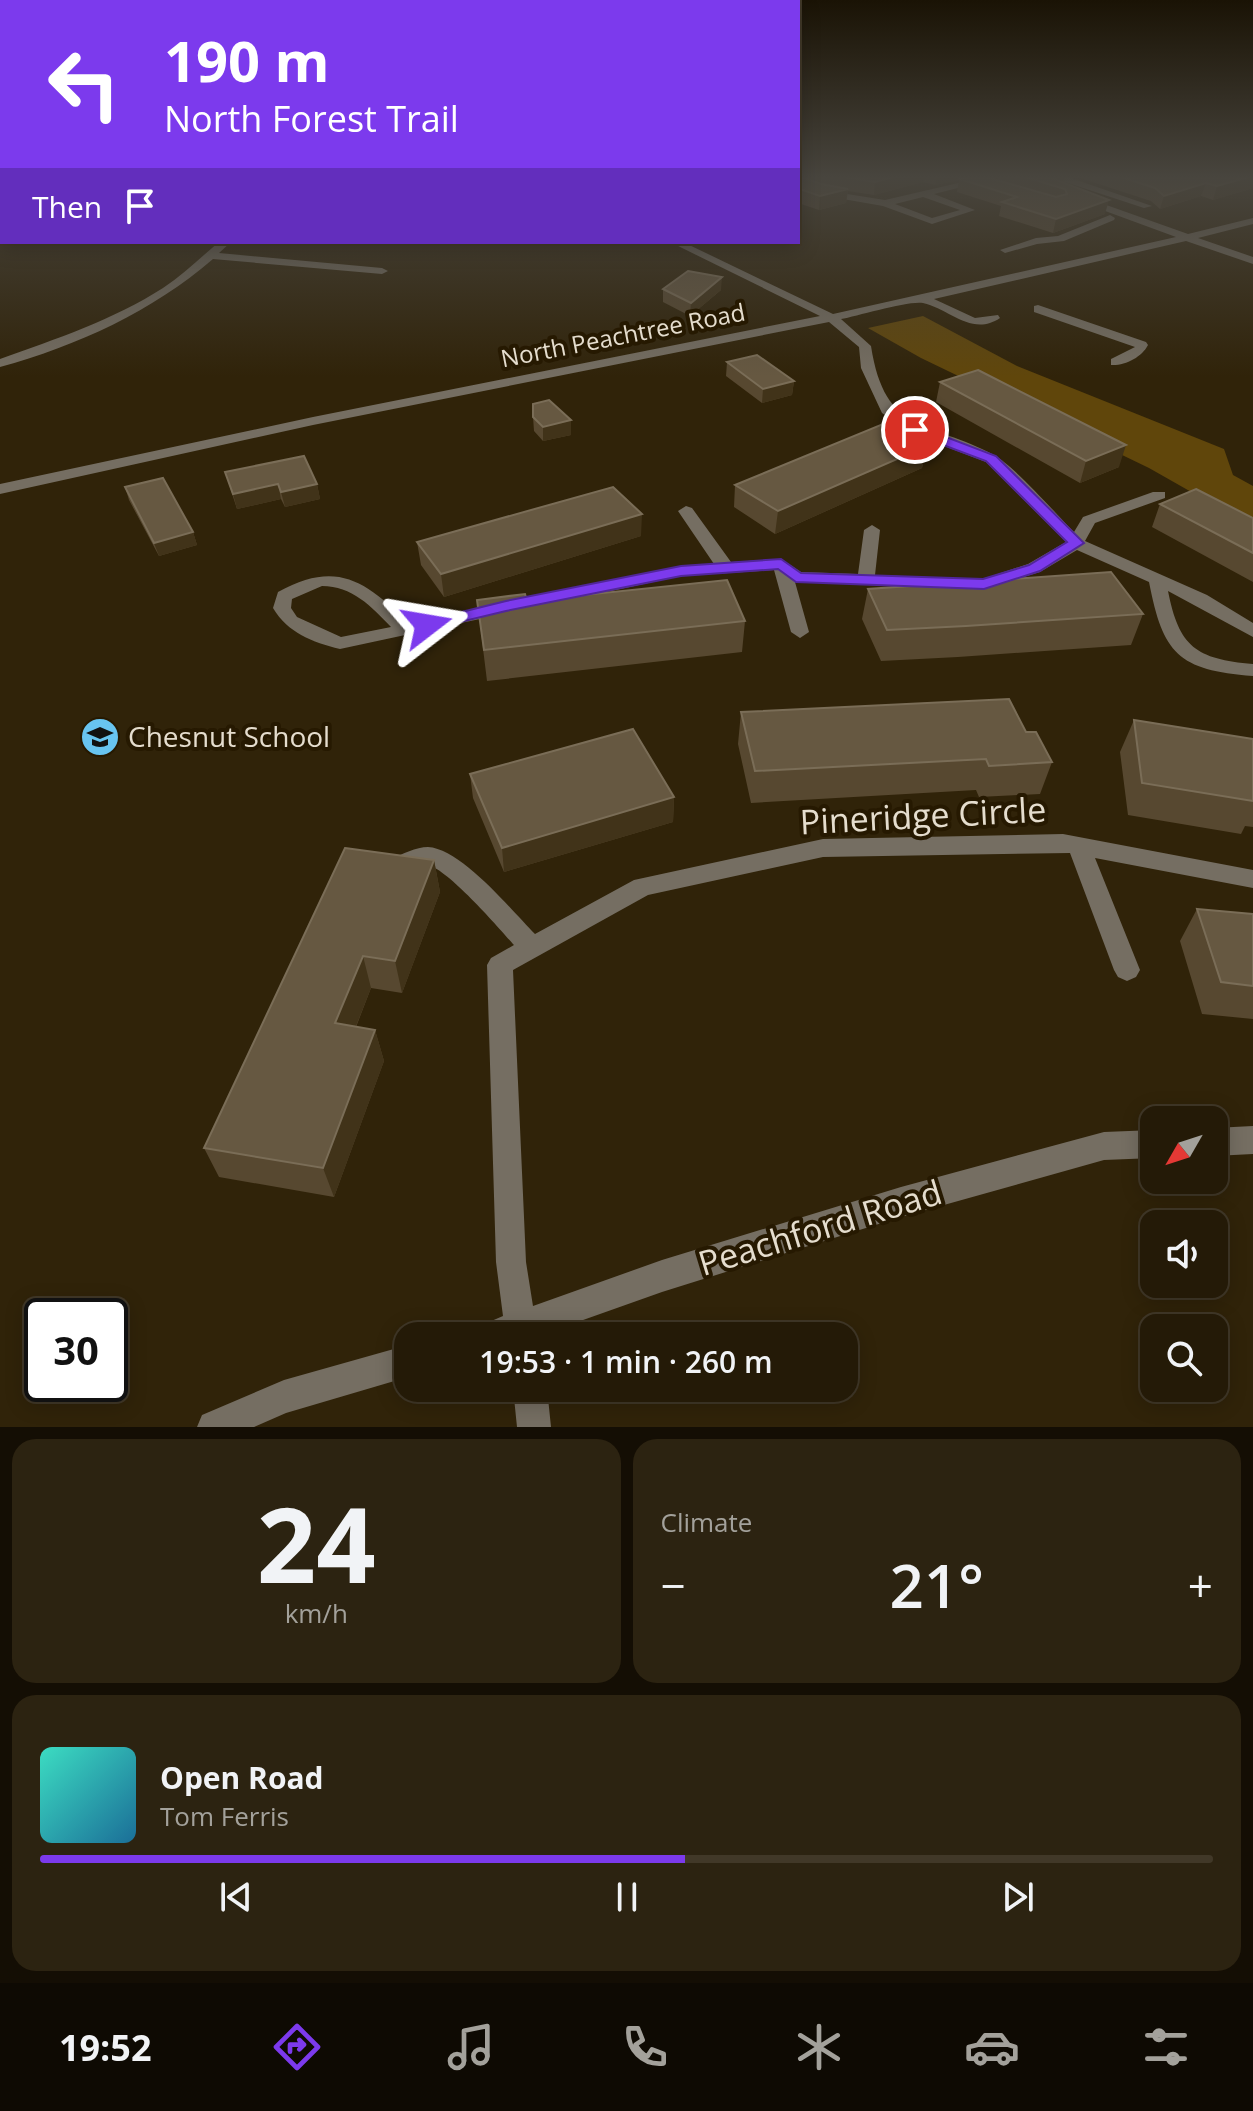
<!DOCTYPE html>
<meta charset="utf-8">
<style>
body{margin:0;font-family:"Open Sans",sans-serif;background:#2c2311;color:#f1f3f6;height:100vh;display:flex;flex-direction:column;font-size:30px;white-space:nowrap}
*{box-sizing:border-box;margin:0}
p{font-size:26px;color:#a3a19b}
.icon{flex:none;width:44px;height:44px;fill:none;stroke:currentColor;stroke-width:2;stroke-linecap:round;stroke-linejoin:round}
.map{position:relative;height:1427px;overflow:hidden}
.side{display:flex;flex-direction:column;gap:12px;padding:12px;background:#140e04;flex:1}
.side>*{flex:none}
.top-card{position:absolute;left:0px;top:0px;width:800px;height:244px;box-shadow:0 4px 20px #0003,0 0 0 2px #413828;background:#7c3aed;color:#fff;overflow:hidden}
.needle{width:52px;rotate:231deg}
.buttons{position:absolute;left:1140px;top:1106px;display:grid;gap:16px}
.buttons a{display:grid;place-items:center;width:88px;height:88px;border-radius:16px;background:#241a07;box-shadow:0 4px 20px #0003,0 0 0 2px #413828;font-size:40px}
.speed{position:absolute;left:24px;top:1298px;display:flex;gap:16px;font-size:40px;font-weight:700;text-align:center}
.speed>*{display:grid;place-content:center;width:104px;height:104px;border-radius:50%;background:#241a07;box-shadow:0 4px 20px #0003,0 0 0 2px #413828;line-height:1}
.speed .limit{border:4px solid #111;border-radius:12px;background:#fff;color:#111}
.pin{position:absolute;display:grid;place-items:center;width:68px;height:68px;color:#fff;margin:-34px;border:4px solid #fff;border-radius:50%;box-shadow:0 2px 8px #0007}
.me{position:absolute;width:88px;margin:-44px;rotate:76deg;stroke-linejoin:round;filter:drop-shadow(0 0 6px #0008)}
.turn{display:flex;align-items:center;gap:28px;height:168px;padding:0 32px;font-size:36px}
.turn .icon{width:104px;height:104px;stroke-width:2.5}
.turn b{display:block;font-size:56px;line-height:68px}
.then{display:flex;align-items:center;height:76px;padding:0 32px;background:#0003;gap:16px;font-size:30px}
.big{font-size:60px;font-weight:600;line-height:1.1}
.side .card{flex:1;display:flex;flex-direction:column;justify-content:center;gap:12px;min-width:0;padding:0 28px;border-radius:24px;background:#2c2311}
.side .dial{align-items:center;gap:0}
.dial b{font-size:104px;line-height:1}
.song{display:flex;align-items:center;gap:24px}
.cover{width:96px;height:96px;border-radius:12px;background:linear-gradient(135deg,hsl(170 70% 55%),hsl(200 70% 35%))}
.played{height:8px;border-radius:4px;background:linear-gradient(90deg,#7c3aed 55%,#413828 55%)}
.keys{display:flex;justify-content:space-around;direction:ltr}
.heat{display:flex;justify-content:space-between;align-items:center;font-size:44px;direction:ltr}
.side .tiles{flex:1;display:grid;gap:12px;grid-template-columns:1fr 1fr}
.card:last-child{grid-column:span 2}
.trip{position:absolute;left:394px;top:1322px;width:464px;height:80px;border-radius:24px;background:#241a07;box-shadow:0 4px 20px #0003,0 0 0 2px #413828;font-weight:600;line-height:80px;text-align:center}
.tabs{display:flex;height:128px;justify-content:space-around;align-items:center;background:#0e0a03;color:#a3a19b}
.tabs .icon{width:56px;height:56px}
.tabs .active{color:#7c3aed}
.tabs b{font-size:36px;color:#f1f3f6}
.map>svg:first-child{display:block}
.forest{fill:#60460b}
.lines{fill:none;stroke-linecap:round;stroke-linejoin:round}
.minor{fill:#756e62;fill-rule:evenodd}
.wall{fill:#574830}
.shaded-wall{fill:#413319}
.building{fill:#665841;stroke:#7a6d57;stroke-width:2}
.route{fill:#7c3aed;stroke:#51269a;stroke-width:2}
.labels{text-anchor:middle;stroke-width:8;stroke-linejoin:round;paint-order:stroke}
.far-street-label{font-size:24px;fill:#e5ddce;stroke:#261901}
.poi-label{font-size:28px;fill:#e5ddce;stroke:#261901;text-anchor:start}
.near-street-label{font-size:34px;fill:#e5ddce;stroke:#261901}
</style>
<div class="map">
<svg width="1253" height="1427" viewBox="0 0 1253 1427">
<rect width="100%" height="100%" fill="#302309"/>
<path class="forest" d="M923 316 1017 366 1224 449 1233 475 1253 486V527L1149 468 921 358 868 328Z"/>
<g class="lines">
<path class="minor" d="M984 177H1001L934 194 975 210 932 224 883 206 820 195 798 186V180L822 190 885 200ZM923 197 960 210 932 218 895 204Z
M1062 177H1068L1152 206 1144 208 1062 181Z
M2 188V194L0 195V189Z
M1081 196 1188 234 1253 218V224L1198 238 1253 257V264L1186 241 934 299 975 318 998 315 1000 318C972 337 950 309 923 303 910 300 857 316 841 319L871 346C885 437 930 420 994 455 1014 466 1056 514 1074 532L1083 517 1153 492H1165V498L1095 523 1085 541 1207 595 1253 623V637L1168 591C1179 647 1196 659 1253 664V676C1178 670 1163 654 1149 582L1077 550 1040 572 984 589 795 582 809 632 800 638 791 632 774 570 681 576 340 649C312 642 288 633 273 608L278 592C336 560 365 580 408 623L681 566 714 564 678 511 686 506 692 508 731 562 781 559 801 572 858 574 864 530 872 525 880 530 875 575 983 579 1028 564 1066 542 986 462 910 433 882 413 861 368 859 347 829 322 313 425 0 494V484L313 417 820 316 670 242H683L833 314 1176 237 1078 201ZM322 586C352 586 371 606 391 627L341 637 297 617 291 608 292 599Z
M1110 215 1115 218 1114 220 1064 241 1037 244 1005 253 1000 250 1036 238 1058 236Z
M219 242H231L219 253 382 268 388 271 382 274 213 259C153 311 77 346 0 367V359C56 339 113 320 163 288 184 274 201 257 219 242Z
M1038 305 1146 342 1148 345C1142 357 1125 366 1111 365V359L1135 347 1034 312V306Z
M1063 834 1253 870V888L1095 858 1140 970 1136 977 1127 981 1118 977 1114 970 1070 853 823 857 648 895 513 970 526 1262 533 1306 662 1260 901 1187 1104 1132 1154 1130V1158L1104 1160 901 1217 662 1292 538 1336H477L482 1325 503 1316 496 1262 487 965 491 958 514 945C500 929 446 867 427 865 414 863 406 876 392 871L388 865 392 859C402 854 416 847 428 847 462 849 511 910 535 934L634 880 823 839Z
M1253 1126V1154L1214 1156V1128Z
M408 1345V1377L286 1413 254 1427H197L202 1415 284 1380Z
M513 1388H547L551 1427H517Z"/>
</g>
<path class="wall" d="M798 177H986L997 180V177H1065L1063 183 1105 214 1053 233 999 216 1001 206 957 192 959 180 935 185 923 182 874 195 848 191 846 203 819 210 798 203Z
M1077 177H1253V188L1213 200 1201 196 1160 209 1151 201Z
M663 289 721 290 690 316 663 302Z
M727 362 794 381 792 395 762 403 726 376Z
M940 382 1119 467 1080 483 936 402Z
M533 417 571 420V435L543 441 534 431Z
M927 446 922 468 775 534 734 507 735 485Z
M225 472 317 484 320 499 285 507 281 499 237 509Z
M125 487 193 532 197 545 159 556 129 500Z
M1160 504 1253 518V582L1152 527Z
M641 536 444 597 421 565 417 542Z
M868 589 1143 614 1131 645 958 657 881 661 862 619Z
M477 600 527 601 745 621 742 652 487 681Z
M741 712 1026 732 1052 762 1040 794 979 797 976 790 751 803 738 744Z
M1134 720 1253 739V827L1245 826 1241 834 1128 815 1120 752Z
M470 774 674 797 673 822 504 872 473 798Z
M434 860 440 892 402 993 371 988 356 1027 375 1030 384 1061 334 1197 219 1177 204 1148Z
M1197 909 1253 914V1019L1202 1014 1180 941Z"/>
<path class="shaded-wall" d="M893 177H924L923 182 874 195 875 182Z
M937 177H971L935 185Z
M1249 177H1253V188L1213 200 1217 186Z
M1206 183 1201 196 1160 209 1164 196Z
M800 189 799 203H798V190Z
M848 189 846 203 819 210 820 196Z
M1109 200 1105 214 1053 233 1056 219Z
M722 277 721 290 690 316 691 303Z
M794 381 792 395 762 403 763 389Z
M571 420V435L543 441V427Z
M1126 445 1119 467 1080 483 1086 461Z
M927 446 922 468 775 534 778 511Z
M278 484 281 499 237 509 233 494Z
M317 484 320 499 285 507 281 492Z
M642 514 641 536 444 597 441 574Z
M193 532 197 545 159 556 154 543Z
M674 797 673 822 504 872 502 848Z
M434 860 440 892 402 993 395 961Z
M363 956 371 988 345 1054 335 1023Z
M375 1030 384 1061 334 1197 323 1168Z"/>
<path class="building" d="M798 177H802L821 184 848 189 820 196 800 189 798 190Z
M845 177H893L875 182Z
M968 177H986L1056 197 1067 194 1065 189 1025 177H1049L1109 200 1056 219 1002 202 1017 197 960 179Z
M1121 177H1249L1217 186 1206 183 1164 196 1155 188Z
M688 271 722 277 691 303 663 289Z
M757 355 794 381 763 389 727 362Z
M978 370 1126 445 1086 461 940 382Z
M549 400 571 420 543 427 533 417V404Z
M883 424 927 446 778 511 735 485Z
M304 456 317 484 281 492 278 484 233 494 225 472Z
M163 478 193 532 154 543 125 487Z
M613 487 642 514 441 574 417 542Z
M1196 489 1253 518V553L1160 504Z
M1111 572 1143 614 966 626 887 630 868 589Z
M727 580 745 621 484 650 477 600 525 594 527 601Z
M1009 699 1026 732H1036L1052 762 989 766 986 759 755 771 741 712Z
M1134 720 1253 739V801L1142 783Z
M633 729 674 797 502 848 470 774Z
M345 848 434 860 395 961 363 956 335 1023 375 1030 323 1168 204 1148Z
M1197 909 1253 914V986L1221 982Z"/>
<linearGradient id="sky" x2="0" y2="1"><stop stop-color="#1a1305"/><stop offset="0.47" stop-color="#48453e"/><stop offset="1" stop-color="#48453e" stop-opacity="0"/></linearGradient>
<rect width="1253" height="377" fill="url(#sky)"/>
<path class="route" d="M911 427H920L996 456 1084 543 1040 571 984 589 796 582 778 569 681 576 506 611 427 630 419 625 421 622 506 601 681 566 781 559 801 573 983 579 1029 565 1067 542 986 461 911 433Z"/>
<defs>
<g id="school-disc" transform="scale(2)"><circle r="9.5" fill="#68c4f0" stroke="#261901"/><path d="M0-5L7-2L0 1L-7-2ZM-4 1L0 2.5L4 1V4Q0 6-4 4Z" fill="#111"/></g>
</defs>
<g fill-rule="evenodd">
<use href="#school-disc" x="100" y="737"/>
</g>
<g class="labels">
<g class="far-street-label">
<text transform="translate(623 336) rotate(-11)" y="8">North Peachtree Road</text>
</g>
<g class="poi-label">
<text x="128" y="747">Chesnut School</text>
</g>
<g class="near-street-label">
<text transform="translate(923 816) rotate(-3)" y="12">Pineridge Circle</text>
<text transform="translate(820 1228) rotate(-17)" y="12">Peachford Road</text>
</g>
</g>
</svg>
<div class="buttons">
<a><svg class="needle" viewBox="-14 -14 28 28"><path d="M0-13l5 13h-10z" fill="#e53935"/><path d="M0 13l5-13h-10z" fill="#a3a19b"/></svg></a>
<a><svg class="icon" aria-label="sound" viewBox="0 0 24 24"><path d="M4 9h4l5-4v14l-5-4H4zM17 9q2 3 0 6"/></svg></a>
<a><svg class="icon" aria-label="search" viewBox="0 0 24 24"><circle cx="10" cy="10" r="6"/><path d="M15 15l6 6"/></svg></a>
</div>
<div class="speed"><div class="limit">30</div></div>
<div class="pin" style="left:915px;top:430px;background:#d93025"><svg class="icon" aria-label="arrive" viewBox="0 0 24 24"><path d="M6 21V4h12l-3 4 3 4H6"/></svg></div>
<svg class="me" style="left:427px;top:625px" viewBox="-20 -20 40 40"><path d="M0-17L14 15 0 8-14 15z" fill="#7c3aed" stroke="#fff" stroke-width="4"/></svg>
<div class="trip">19:53 · 1 min · 260 m</div>
<div class="top-card">
<div class="turn"><svg class="icon" aria-label="left" viewBox="0 0 24 24"><path d="M17 20v-9H6M10 6l-5 5 5 5"/></svg><div><b>190 m</b>North Forest Trail</div></div>
<div class="then">Then<svg class="icon" aria-label="arrive" viewBox="0 0 24 24"><path d="M6 21V4h12l-3 4 3 4H6"/></svg></div>
</div>
</div>
<section class="side">
<div class="tiles">
<div class="card dial"><b>24</b><p>km/h</p></div>
<div class="card"><p>Climate</p>
<div class="heat"><a>−</a><b class="big">21°</b><a>+</a></div>
</div>
<div class="card">
<div class="song"><i class="cover"></i><div><b>Open Road</b><p>Tom Ferris</p></div></div>
<div class="played"></div>
<div class="keys"><svg class="icon" aria-label="previous" viewBox="0 0 24 24"><path d="M18 5L8 12l10 7zM5 5v14"/></svg><svg class="icon" aria-label="pause" viewBox="0 0 24 24"><path d="M8 5v14M16 5v14"/></svg><svg class="icon" aria-label="next" viewBox="0 0 24 24"><path d="M6 5l10 7-10 7zM19 5v14"/></svg></div>
</div>
</div>
</section>
<nav class="tabs">
<b>19:52</b>
<svg class="icon active" aria-label="directions" viewBox="0 0 24 24"><path d="M12 3l9 9-9 9-9-9zM9 14v-3h6M13 9l2 2-2 2"/></svg>
<svg class="icon" aria-label="music" viewBox="0 0 24 24"><path d="M9 18V5l10-2v13"/><circle cx="6" cy="18" r="3"/><circle cx="16" cy="16" r="3"/></svg>
<svg class="icon" aria-label="phone" viewBox="0 0 24 24"><path d="M5 4h4l2 5-3 2q2 4 5 5l2-3 5 2v4C11 20 4 13 5 4z"/></svg>
<svg class="icon" aria-label="climate" viewBox="0 0 24 24"><path d="M12 3v18M4 7l16 10M4 17L20 7"/></svg>
<svg class="icon" aria-label="car" viewBox="0 0 24 24"><path d="M5 17H2v-5l4-1 3-4h7l3 4 3 1v5h-3M9 17h6M6 11h13"/><circle cx="7" cy="17" r="2"/><circle cx="17" cy="17" r="2"/></svg>
<svg class="icon" aria-label="filters" viewBox="0 0 24 24"><path d="M4 7h16M4 17h16"/><circle cx="9" cy="7" r="2"/><circle cx="15" cy="17" r="2"/></svg>
</nav>
